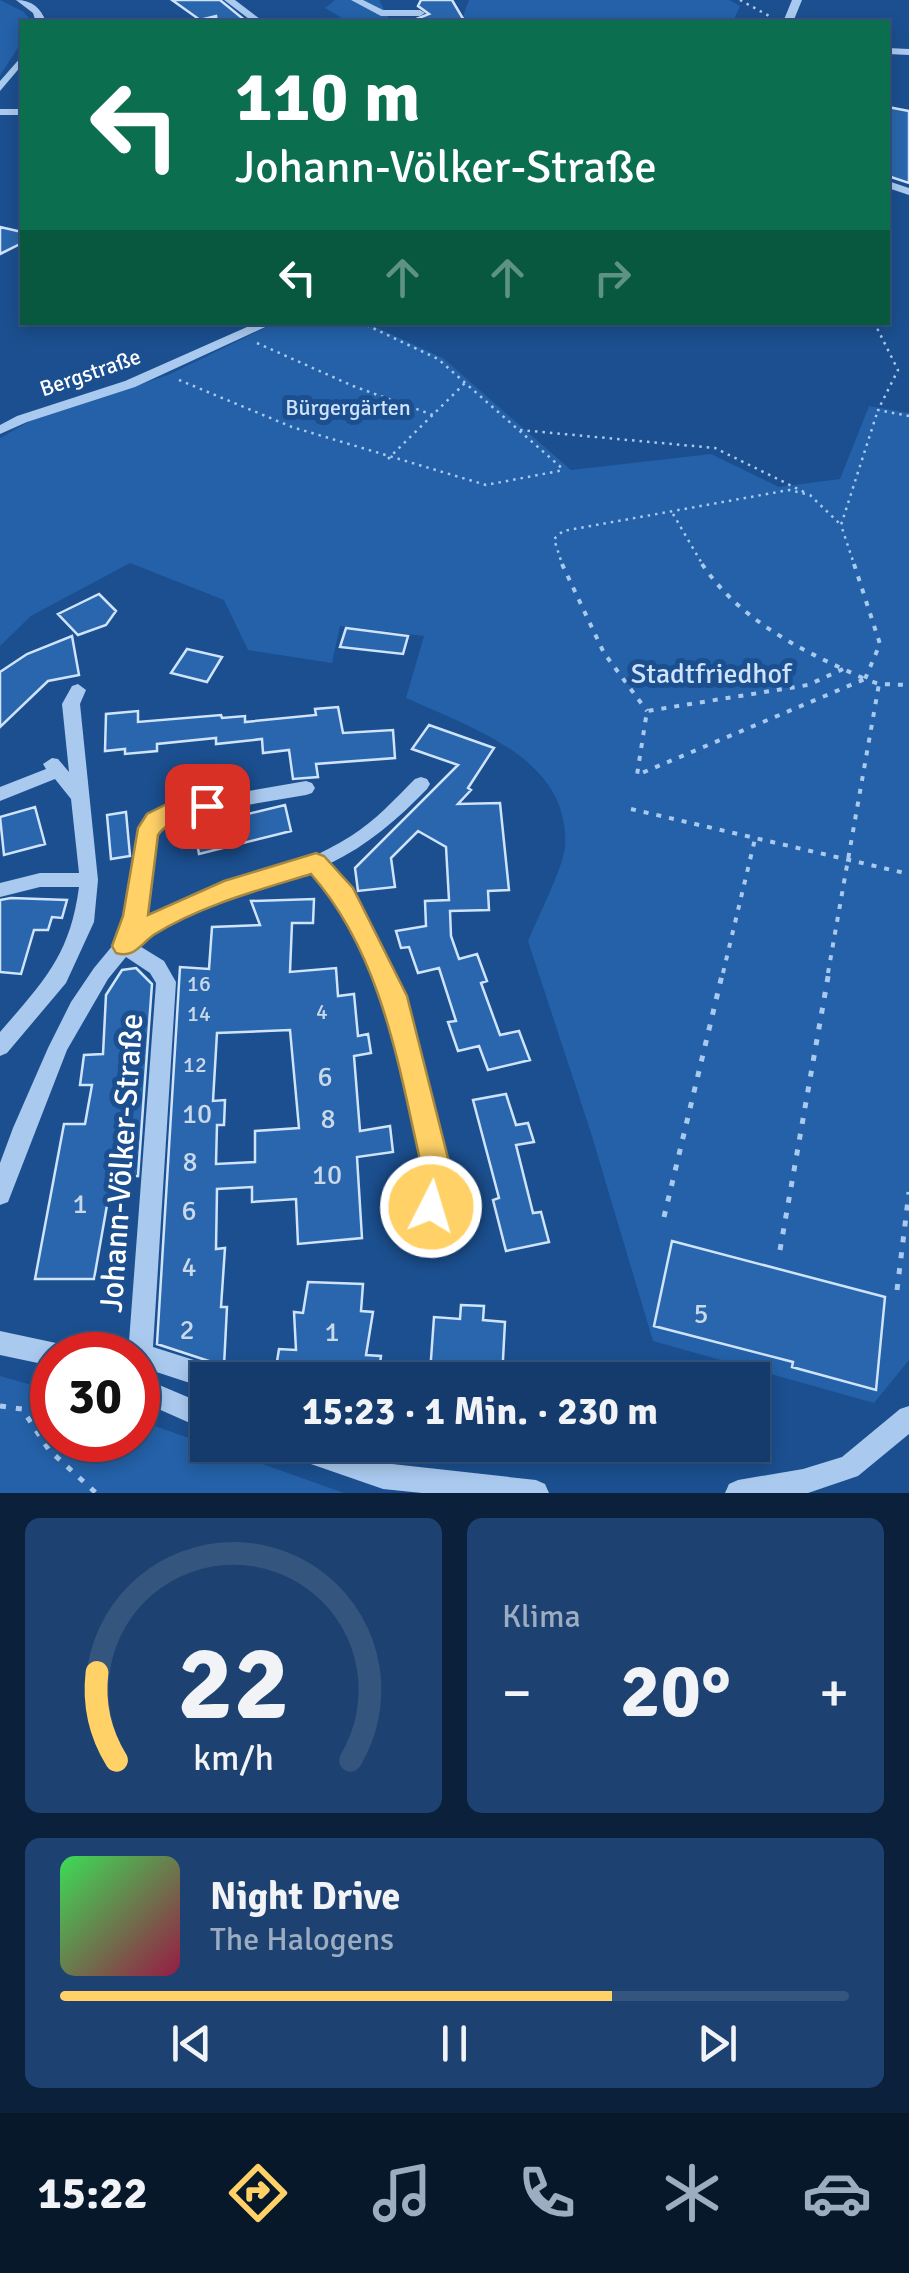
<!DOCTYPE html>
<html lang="de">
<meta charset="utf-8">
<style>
body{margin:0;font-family:Signika,sans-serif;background:#1d4271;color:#f1f3f6;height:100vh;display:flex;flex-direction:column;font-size:38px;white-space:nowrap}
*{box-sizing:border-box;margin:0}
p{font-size:32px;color:#9dadc1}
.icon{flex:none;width:55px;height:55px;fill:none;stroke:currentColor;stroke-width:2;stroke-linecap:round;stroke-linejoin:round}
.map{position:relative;height:1493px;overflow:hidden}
.drawer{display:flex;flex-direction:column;gap:25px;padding:25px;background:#0b203b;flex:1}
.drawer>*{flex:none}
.banner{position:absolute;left:20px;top:20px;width:870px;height:305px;border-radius:0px;box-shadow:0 5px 15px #0003,0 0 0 2px #33557e;background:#0b6e4f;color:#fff;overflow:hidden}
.speed{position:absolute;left:30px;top:1332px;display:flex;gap:20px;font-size:50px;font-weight:700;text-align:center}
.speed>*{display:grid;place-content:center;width:130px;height:130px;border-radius:50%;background:#143b6b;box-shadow:0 5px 15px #0003,0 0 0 2px #33557e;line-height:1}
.speed .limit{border:15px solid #d22;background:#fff;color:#111}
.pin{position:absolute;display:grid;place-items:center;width:85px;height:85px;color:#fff;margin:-42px;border-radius:20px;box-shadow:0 5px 15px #0006}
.me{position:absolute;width:110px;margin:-55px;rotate:5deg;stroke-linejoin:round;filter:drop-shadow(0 0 8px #0008)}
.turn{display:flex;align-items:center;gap:35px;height:210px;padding:0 50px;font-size:45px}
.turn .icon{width:130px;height:130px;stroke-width:2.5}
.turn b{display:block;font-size:70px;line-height:85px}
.lanes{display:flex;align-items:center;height:95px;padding:0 50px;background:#0003;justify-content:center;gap:50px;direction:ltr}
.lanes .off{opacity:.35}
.big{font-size:75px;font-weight:800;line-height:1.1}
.drawer .card{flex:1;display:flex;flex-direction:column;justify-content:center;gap:15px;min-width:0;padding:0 35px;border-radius:15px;background:#1d4271}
.drawer .dial{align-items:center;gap:0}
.dial svg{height:260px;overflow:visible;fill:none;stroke:#33557e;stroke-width:7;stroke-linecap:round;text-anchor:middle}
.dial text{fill:#f1f3f6;stroke:none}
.song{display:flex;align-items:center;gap:30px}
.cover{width:120px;height:120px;border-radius:15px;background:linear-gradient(135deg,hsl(130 70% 55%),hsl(340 70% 35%))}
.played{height:10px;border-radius:5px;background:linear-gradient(90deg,#ffd166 70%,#33557e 70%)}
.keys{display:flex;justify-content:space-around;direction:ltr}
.heat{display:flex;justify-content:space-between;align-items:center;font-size:55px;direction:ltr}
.drawer .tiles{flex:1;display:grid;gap:25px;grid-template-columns:1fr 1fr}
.card:last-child{grid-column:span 2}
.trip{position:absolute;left:190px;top:1362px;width:580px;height:100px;border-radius:0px;background:#143b6b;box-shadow:0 5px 15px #0003,0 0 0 2px #33557e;font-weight:800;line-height:100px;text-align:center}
.menu{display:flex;height:160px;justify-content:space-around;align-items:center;background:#08182b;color:#9dadc1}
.menu .icon{width:70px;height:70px}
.menu .selected{color:#ffd166}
.menu b{font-size:45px;color:#f1f3f6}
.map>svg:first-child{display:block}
.green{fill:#2461a8}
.building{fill:#2a66ad;stroke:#cfe3fa;stroke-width:2.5;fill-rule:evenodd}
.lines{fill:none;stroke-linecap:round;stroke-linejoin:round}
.path-far2{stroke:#a9c9ee;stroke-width:2.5;stroke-dasharray:2.5 5;stroke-linecap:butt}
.path-far1{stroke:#a9c9ee;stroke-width:4;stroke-dasharray:5 8;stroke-linecap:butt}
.path{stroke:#a9c9ee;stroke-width:5;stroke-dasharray:6 10;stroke-linecap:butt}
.minor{fill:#a9c9ee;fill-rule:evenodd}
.route{fill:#ffd166;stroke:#a68842;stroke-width:2.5}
.labels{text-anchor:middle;stroke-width:10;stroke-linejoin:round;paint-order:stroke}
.far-street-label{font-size:22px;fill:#fff;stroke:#1b4f8f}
.far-park-label{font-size:22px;fill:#cfe3fa;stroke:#1b4f8f}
.number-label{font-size:22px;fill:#cad9ea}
.park-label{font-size:28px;fill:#cfe3fa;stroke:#1b4f8f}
.near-number-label{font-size:28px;fill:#cad9ea}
.near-street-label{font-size:32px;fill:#fff;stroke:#1b4f8f}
</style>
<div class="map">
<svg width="909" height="1493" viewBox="0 0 909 1493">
<rect width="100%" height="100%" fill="#1b4f8f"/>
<path class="green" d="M0 0 24 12 32 22H22V41L0 76Z
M335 0H379L391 22H349L325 8Z
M469 0H729L740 6 733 22H461Z
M275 323H367L443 358 571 470 711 454 779 487 840 479 869 406 909 413V1360L874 1403 653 1341 591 1133 528 941C537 919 563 868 565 847 571 758 471 728 406 698L424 636 340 626 332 663 248 650 224 600 130 563 31 616 0 646V438L30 421 168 375Z
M0 1376 52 1391V1440H138V1420L344 1493H0Z"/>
<path class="building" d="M172 0H220L247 22H217L216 16 200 20Z
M421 0H452L465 22H409L429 14 418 6Z
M888 107 909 111V183L888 176Z
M0 227 22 232V243L0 254Z
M99 594 116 611 106 625 78 635 58 614Z
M346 628 408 636 403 654 340 647Z
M72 636 79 675 48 681 0 727V672L27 654Z
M187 649 222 657 207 682 171 673Z
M338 707 343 733 393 730 395 758 316 764 318 777 293 779 289 750 263 753 262 739 216 744V738L157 744V751L125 754V749L105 751 106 714 138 711V722L221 715 222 718 245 716V722L316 715 315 709Z
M429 725 494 748 468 788 471 790 458 804 500 803 509 890 488 891 489 910 450 911 451 936 459 959 477 954 487 981 481 983 500 1035 519 1031 530 1060 488 1070 479 1046 458 1051 448 1022 456 1021 439 968 418 973 409 947 401 948 396 931 426 926 425 901 449 900 446 847 418 831 391 858 395 887 358 891 355 868 458 765 412 749Z
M285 805 291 831 199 854 194 827Z
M35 807 45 844 4 855 0 817Z
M126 812 130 856 111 859 107 815Z
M11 898 67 900 62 918 52 917 48 930H34L21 974 0 972V900Z
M314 899 313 923H292L290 972 336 968 338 996 354 994 358 1036 368 1034 371 1053 354 1056 360 1131 390 1126 393 1152 357 1157 362 1238 298 1244 296 1199 252 1202V1187L217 1189 216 1249 225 1248 221 1307H227L224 1366 157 1344 180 967 209 969 212 927 260 925 251 901ZM290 1030 299 1128 255 1131V1162L216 1164 217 1125H224L225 1100 213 1101 217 1033Z
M136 968 152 984 138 1176 112 1177 94 1279H35L64 1124H85L92 1085H80L84 1055 103 1054 106 995 122 970Z
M506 1094 516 1125 528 1123 534 1142 516 1145 533 1213 541 1212 549 1242 506 1251 493 1200 499 1198 473 1100Z
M672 1241 885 1297 876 1390 792 1367 793 1362 654 1326Z
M308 1282 363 1284 361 1311 373 1312 366 1355 381 1356 378 1380 275 1374 279 1349 296 1350 294 1312 303 1313Z
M461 1305 484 1306 483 1320 505 1322 502 1378 430 1373 434 1317 460 1319Z"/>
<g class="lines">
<path class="path-far2" d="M740 0 771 17
M360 322 438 359 564 470
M874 322 898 370 878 410 909 416
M257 343 353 386 433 415
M179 380 292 427 486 485 564 470
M520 430 715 448 804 492
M388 459 466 382
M673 514 704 567
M563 567 554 539 563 531 789 490 810 495 841 525
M855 567 841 525 878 410"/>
<path class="path-far1" d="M562 564 604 653 647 711
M702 564C741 622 803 651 865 679
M854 564 880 644 865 679 879 684 909 685
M843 669 808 685 647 711 637 775 865 679
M631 809 909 874
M723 973 755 839
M828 973 879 684"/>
<path class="path" d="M664 1217 723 971
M780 1250 829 971
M897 1290 909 1192
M0 1406 22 1409 49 1450 96 1493"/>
<path class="minor" d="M16 0C32 0 41 8 46 22H36L33 13Z
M224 0H235L264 22H253Z
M351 0H363L383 10H420L425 13 420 16H381Z
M792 0H802L793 22H783Z
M888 48 909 49V55L888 54Z
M22 56V65L0 91V81Z
M0 109H22V115H0Z
M888 181 909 188V195L888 188Z
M258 322H276L135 387 27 422 0 434V425L17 416 125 381Z
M78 684 86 690 80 704 98 880 94 922 66 983 7 1053 0 1056V1032C43 982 70 956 79 887H40L0 897V883L40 873H79L71 799 55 779 0 801V787L46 769 43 764 52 758 58 759 69 772 62 704 72 686Z
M421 777 427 779 430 784 427 789C397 820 368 845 329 864L352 890 404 996 451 1182 430 1239 422 1243 414 1239 411 1232 429 1182 384 996 338 900 312 871C254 894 188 905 138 945L164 961 176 982 153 1347 216 1367 218 1380H208V1429L199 1427 138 1400V1376L190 1398 193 1384 138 1366V1355H128L156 983 150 973 126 957 108 979 67 1050 8 1202 0 1205V1163L13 1128 48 1048 71 1002 94 968 118 939 125 916 137 834 149 816 173 804 306 781 312 783 315 788 312 793 306 795 177 817 161 826 155 835 144 919C210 886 289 876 351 836 375 821 395 799 415 779Z
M0 1331 56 1343 64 1347 68 1355H52V1366L0 1355Z
M909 1406V1434L858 1476 808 1493H725L729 1484 738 1480 803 1469 842 1457 900 1409Z
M278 1445H328L383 1463 536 1480 545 1484 549 1493H422L383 1489 282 1454Z"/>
</g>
<path class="route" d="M207 797 219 806 215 812C195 818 171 816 158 835L148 915 224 881 316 853 324 856 353 888 407 996 454 1182 441 1216 431 1220 420 1216 416 1207 425 1182C400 1076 385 958 311 874 259 890 202 905 155 934 141 943 135 959 116 953L112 946 123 916 138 828 147 814 165 805Z"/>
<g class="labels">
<g class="far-street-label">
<text transform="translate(90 372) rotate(-19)" y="8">Bergstraße</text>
</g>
<g class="far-park-label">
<text x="348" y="415">Bürgergärten</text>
</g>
<g class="number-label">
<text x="199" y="991">16</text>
<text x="322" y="1019">4</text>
<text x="199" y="1021">14</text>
<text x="195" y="1072">12</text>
</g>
<g class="park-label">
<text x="711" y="683">Stadtfriedhof</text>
</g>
<g class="near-number-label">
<text x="325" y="1086">6</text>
<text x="197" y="1123">10</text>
<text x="328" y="1128">8</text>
<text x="190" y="1171">8</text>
<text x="327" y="1184">10</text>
<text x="80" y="1213">1</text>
<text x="189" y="1220">6</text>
<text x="189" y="1276">4</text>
<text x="701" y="1323">5</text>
<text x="187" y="1339">2</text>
<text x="332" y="1341">1</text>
</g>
<g class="near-street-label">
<text transform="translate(121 1163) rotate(-86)" y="11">Johann-Völker-Straße</text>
</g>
</g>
</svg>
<div class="speed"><div class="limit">30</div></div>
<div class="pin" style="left:207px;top:806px;background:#d93025"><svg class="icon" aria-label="arrive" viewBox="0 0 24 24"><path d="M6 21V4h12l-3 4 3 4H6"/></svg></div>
<svg class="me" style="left:431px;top:1207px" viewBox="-20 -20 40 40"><circle r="17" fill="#ffd166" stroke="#fff" stroke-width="3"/><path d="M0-11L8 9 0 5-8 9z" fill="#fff"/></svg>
<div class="trip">15:23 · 1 Min. · 230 m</div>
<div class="banner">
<div class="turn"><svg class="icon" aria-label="left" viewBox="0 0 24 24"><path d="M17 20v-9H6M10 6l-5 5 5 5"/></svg><div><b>110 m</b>Johann-Völker-Straße</div></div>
<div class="lanes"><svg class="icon" aria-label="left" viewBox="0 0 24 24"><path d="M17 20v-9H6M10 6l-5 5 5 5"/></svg><svg class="icon off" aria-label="ahead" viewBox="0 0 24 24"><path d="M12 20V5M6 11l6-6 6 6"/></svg><svg class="icon off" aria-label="ahead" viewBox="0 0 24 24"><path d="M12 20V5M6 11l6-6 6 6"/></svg><svg class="icon off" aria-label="right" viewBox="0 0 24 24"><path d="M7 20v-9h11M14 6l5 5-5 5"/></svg></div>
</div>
</div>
<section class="drawer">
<div class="tiles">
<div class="card dial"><svg viewBox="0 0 100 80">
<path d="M14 69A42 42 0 1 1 86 69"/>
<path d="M14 69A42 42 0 0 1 8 42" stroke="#ffd166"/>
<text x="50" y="56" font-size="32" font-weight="700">22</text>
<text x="50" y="72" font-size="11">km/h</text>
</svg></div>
<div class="card"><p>Klima</p>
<div class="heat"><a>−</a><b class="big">20°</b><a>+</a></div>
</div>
<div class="card">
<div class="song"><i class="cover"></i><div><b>Night Drive</b><p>The Halogens</p></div></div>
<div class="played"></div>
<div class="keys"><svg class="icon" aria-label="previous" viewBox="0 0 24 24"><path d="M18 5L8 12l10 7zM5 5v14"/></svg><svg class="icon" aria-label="pause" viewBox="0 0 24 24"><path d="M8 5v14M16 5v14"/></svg><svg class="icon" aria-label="next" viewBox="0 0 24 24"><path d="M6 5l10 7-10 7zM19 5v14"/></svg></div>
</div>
</div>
</section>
<nav class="menu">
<b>15:22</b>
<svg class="icon selected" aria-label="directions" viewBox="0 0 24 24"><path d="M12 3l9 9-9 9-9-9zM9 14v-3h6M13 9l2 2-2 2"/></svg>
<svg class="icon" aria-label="music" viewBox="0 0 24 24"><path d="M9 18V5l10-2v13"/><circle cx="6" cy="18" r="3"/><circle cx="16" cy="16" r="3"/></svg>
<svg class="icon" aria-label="phone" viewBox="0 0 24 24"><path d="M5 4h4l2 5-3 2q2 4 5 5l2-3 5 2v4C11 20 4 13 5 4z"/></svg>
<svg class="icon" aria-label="climate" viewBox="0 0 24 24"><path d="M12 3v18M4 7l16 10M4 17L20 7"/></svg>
<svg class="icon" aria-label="car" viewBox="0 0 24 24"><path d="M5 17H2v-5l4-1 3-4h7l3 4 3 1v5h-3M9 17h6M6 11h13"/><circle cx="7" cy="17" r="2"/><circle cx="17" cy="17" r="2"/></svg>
</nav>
